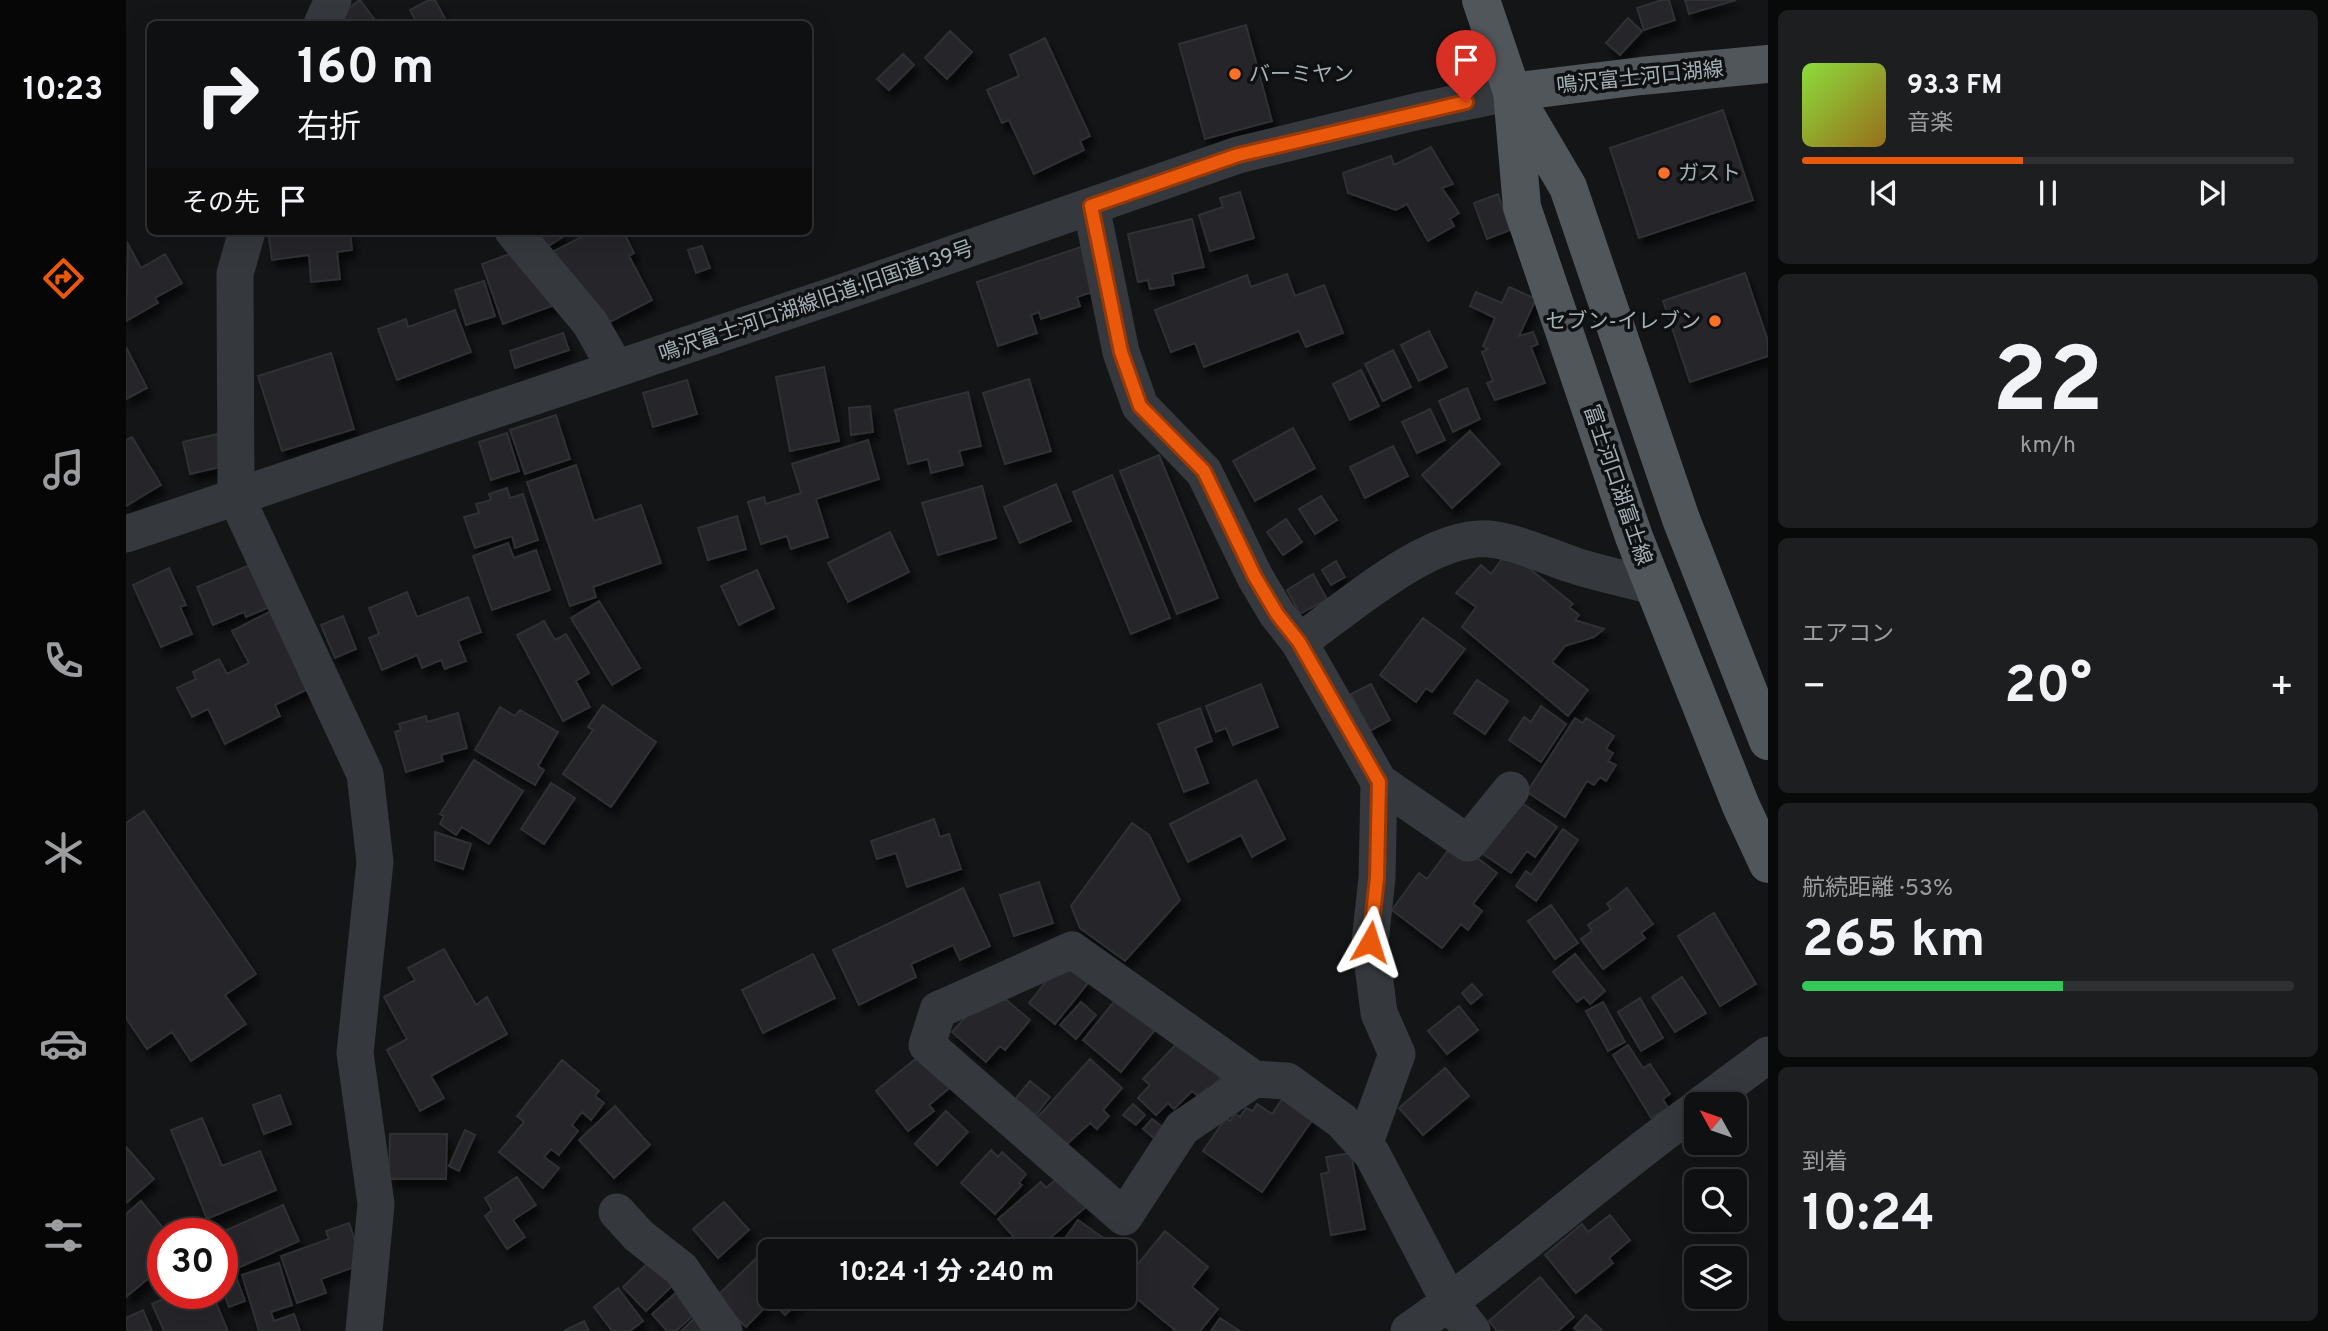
<!DOCTYPE html>
<html lang="ja">
<meta charset="utf-8">
<style>
body{margin:0;font-family:Overpass,"Noto Sans JP",sans-serif;background:#1d1e1f;color:#f1f3f6;height:100vh;display:flex;flex-direction:column;font-size:26px;white-space:nowrap}
*{box-sizing:border-box;margin:0}
p{font-size:23px;color:#9b9d9f}
.icon{flex:none;width:38px;height:38px;fill:none;stroke:currentColor;stroke-width:2;stroke-linecap:round;stroke-linejoin:round}
.map{position:relative;flex:1;overflow:hidden}
.panel{display:flex;flex-direction:column;gap:10px;padding:10px;background:#080909;width:560px}
.panel>*{flex:none}
.top-card{position:absolute;left:21px;top:21px;width:665px;height:214px;border-radius:10px;box-shadow:0 7px 28px #0002,0 0 0 2px #2f3031;background:#0f1011;color:#f1f3f6;overflow:hidden}
.needle{width:46px;rotate:310deg}
.controls{position:absolute;left:1558px;top:1092px;display:grid;gap:14px}
.controls a{display:grid;place-items:center;width:63px;height:63px;border-radius:10px;background:#0f1011;box-shadow:0 7px 28px #0002,0 0 0 2px #2f3031;font-size:35px}
.speed{position:absolute;left:21px;top:1218px;display:flex;gap:14px;font-size:35px;font-weight:700;text-align:center}
.speed>*{display:grid;place-content:center;width:91px;height:91px;border-radius:50%;background:#0f1011;box-shadow:0 7px 28px #0002,0 0 0 2px #2f3031;line-height:1}
.speed .limit{border:10px solid #d22;background:#fff;color:#111}
.pin{position:absolute;display:grid;place-items:center;width:60px;height:60px;color:#fff;margin:-72px -30px;border-radius:50% 50% 50% 0;rotate:-45deg;box-shadow:0 0 7px #0007}
.pin .icon{rotate:45deg}
.me{position:absolute;width:77px;margin:-38px;rotate:6deg;stroke-linejoin:round;filter:drop-shadow(0 0 5px #0008)}
.turn{display:flex;align-items:center;gap:24px;height:147px;padding:0 35px;font-size:32px}
.turn .icon{width:91px;height:91px;stroke-width:2.5}
.turn b{display:block;font-size:49px;line-height:60px}
.then{display:flex;align-items:center;height:66px;padding:0 35px;background:#0003;gap:14px;font-size:26px}
.big{font-size:52px;font-weight:700;line-height:1.1}
.panel .card{flex:1;display:flex;flex-direction:column;justify-content:center;gap:10px;min-width:0;padding:0 24px;border-radius:10px;background:#1d1e1f}
.panel .dial{align-items:center;gap:0}
.dial b{font-size:91px;line-height:1}
.song{display:flex;align-items:center;gap:21px}
.cover{width:84px;height:84px;border-radius:10px;background:linear-gradient(135deg,hsl(90 70% 55%),hsl(40 70% 35%))}
.played{height:7px;border-radius:4px;background:linear-gradient(90deg,#ea580c 45%,#2f3031 45%)}
.keys{display:flex;justify-content:space-around;direction:ltr}
.heat{display:flex;justify-content:space-between;align-items:center;font-size:38px;direction:ltr}
.charge{height:10px;border-radius:5px;background:linear-gradient(90deg,#34c759 53%,#2f3031 0)}
.trip{position:absolute;left:632px;top:1239px;width:378px;height:70px;border-radius:10px;background:#0f1011;box-shadow:0 7px 28px #0002,0 0 0 2px #2f3031;font-weight:700;line-height:70px;text-align:center}
main{display:flex;flex:1;min-height:0}
.tab-bar{display:flex;flex-direction:column;width:126px;justify-content:space-around;align-items:center;background:#060607;color:#9b9d9f}
.tab-bar .icon{width:49px;height:49px}
.tab-bar .current{color:#ea580c}
.tab-bar b{font-size:32px;color:#f1f3f6}
.map>svg:first-child{display:block}
.building{fill:#27282b;stroke:#2e3033;stroke-width:2;filter:url(#shadow)}
.lines{fill:none;stroke-linecap:round;stroke-linejoin:round}
.minor{stroke:#35383c;stroke-width:37}
.major{stroke:#51565b;stroke-width:38}
.route-casing{stroke:#983908;stroke-width:18}
.route{stroke:#ea580c;stroke-width:12}
.poi-dot{fill:#fc7027;stroke:#0f1011;stroke-width:2.5}
.labels{text-anchor:middle;stroke-width:7;stroke-linejoin:round;paint-order:stroke}
.poi-label{font-size:21px;fill:#a5b1b7;stroke:#0f1011;text-anchor:start}
.street-label{font-size:21px;fill:#a5b1b7;stroke:#0f1011}
</style>
<main>
<nav class="tab-bar">
<b>10:23</b>
<svg class="icon current" aria-label="directions" viewBox="0 0 24 24"><path d="M12 3l9 9-9 9-9-9zM9 14v-3h6M13 9l2 2-2 2"/></svg>
<svg class="icon" aria-label="music" viewBox="0 0 24 24"><path d="M9 18V5l10-2v13"/><circle cx="6" cy="18" r="3"/><circle cx="16" cy="16" r="3"/></svg>
<svg class="icon" aria-label="phone" viewBox="0 0 24 24"><path d="M5 4h4l2 5-3 2q2 4 5 5l2-3 5 2v4C11 20 4 13 5 4z"/></svg>
<svg class="icon" aria-label="climate" viewBox="0 0 24 24"><path d="M12 3v18M4 7l16 10M4 17L20 7"/></svg>
<svg class="icon" aria-label="car" viewBox="0 0 24 24"><path d="M5 17H2v-5l4-1 3-4h7l3 4 3 1v5h-3M9 17h6M6 11h13"/><circle cx="7" cy="17" r="2"/><circle cx="17" cy="17" r="2"/></svg>
<svg class="icon" aria-label="filters" viewBox="0 0 24 24"><path d="M4 7h16M4 17h16"/><circle cx="9" cy="7" r="2"/><circle cx="15" cy="17" r="2"/></svg>
</nav>
<div class="map">
<svg width="1642" height="1331" viewBox="0 0 1642 1331">
<defs>
<filter id="shadow"><feDropShadow dx="4.5" dy="8" stdDeviation="3.5" flood-color="#0009"/></filter>
</defs>
<rect width="100%" height="100%" fill="#141517"/>
<path class="building" d="M234 0 252 24H209L206 20Z
M303 0H309L322 24H291L284 10Z
M1536 0H1543L1549 20 1518 30 1511 8Z
M1559 0H1610L1563 14Z
M1502 18 1516 31 1494 55 1480 43Z
M1120 25 1146 121 1079 139 1053 44Z
M824 31 846 52 821 79 799 58Z
M919 38 964 136 954 141 958 150 908 174 883 120 876 123 861 90 893 76 884 55Z
M777 54 788 65 763 90 751 79Z
M1597 110 1627 200 1513 238 1484 148Z
M1305 147 1327 184 1316 188 1333 213 1324 219 1328 226 1302 241 1281 204 1270 210 1222 193 1217 173 1265 156 1268 165Z
M1114 192 1128 238 1084 251 1073 215 1097 207 1094 198Z
M1372 194 1384 230 1361 239 1348 203Z
M1066 219 1078 267 1046 274 1048 285 1024 289 1022 280 1012 282 1002 234Z
M142 231H224L226 250 211 252 214 279 185 282 183 255 146 260Z
M400 231H435L438 236 413 252Z
M467 231H477L479 237 491 231H497L508 253 503 256 526 300 478 325 426 252Z
M2 244 15 268 39 254 56 283 29 298 32 303 0 321Z
M961 245 976 289 951 297 954 306 915 319 913 312 905 315 911 333 872 346 851 282Z
M576 246 584 268 570 273 562 250Z
M397 249 431 304 377 324 356 264Z
M1619 273 1642 341V356L1564 382 1537 301Z
M1161 274 1169 296 1198 285 1217 333 1180 347 1173 331 1078 367 1069 343 1045 352 1029 310 1121 275 1125 287Z
M358 281 369 316 340 325 329 290Z
M1383 287 1410 299 1393 336 1407 332 1412 344 1405 347 1419 383 1369 400 1361 383 1367 381 1356 352 1362 349 1357 346 1369 318 1344 306 1350 292 1376 303Z
M329 310 345 352 271 380 252 329 280 319 282 327Z
M1303 331 1321 367 1293 381 1275 345Z
M437 333 443 350 389 368 384 351Z
M0 347 21 388 0 399Z
M1267 350 1285 387 1257 401 1239 364Z
M205 353 228 429 156 451 132 376Z
M698 367 713 441 664 451 650 377Z
M1235 370 1253 406 1224 420 1207 384Z
M903 379 925 451 879 464 857 393Z
M561 380 571 414 527 427 517 393Z
M1341 388 1354 419 1327 432 1313 401Z
M842 392 855 446 833 451 837 465 805 473 802 459 782 464 769 410Z
M744 406 747 432 725 435 723 408Z
M1304 409 1319 440 1291 453 1276 422Z
M430 415 444 459 399 474 384 430Z
M1167 428 1189 468 1129 501 1107 461Z
M1344 431 1374 464 1326 508 1296 475Z
M381 433 393 471 365 480 353 442Z
M91 434 99 466 64 474 57 442Z
M6 437 35 485 0 506V440Z
M742 440 753 479 690 499 702 537 665 549 661 536 635 544 622 502 638 497 640 504 675 493 666 464Z
M1267 446 1282 476 1239 498 1224 467Z
M1033 455 1092 598 1051 614 994 471Z
M450 465 468 521 515 505 535 563 467 587 470 597 444 606 401 482Z
M986 475 1044 618 1005 634 947 492Z
M930 484 945 521 894 543 878 507Z
M856 486 870 538 812 555 796 503Z
M381 488 384 498 397 494 412 540 389 548 386 536 349 548 338 517 353 513 350 504 365 500 363 494Z
M1195 496 1211 520 1189 534 1173 509Z
M611 516 620 549 582 560 572 528Z
M1160 519 1176 542 1157 555 1141 532Z
M764 532 783 572 722 602 702 563Z
M382 543 388 558 410 550 424 590 366 610 347 556Z
M1379 555 1388 556 1447 604 1443 607 1453 615 1449 620 1478 629 1468 637 1439 646 1426 662 1462 690 1442 716 1336 627 1350 607 1330 593 1355 565 1365 574Z
M1210 561 1219 577 1205 585 1196 570Z
M131 562 149 605 120 617 118 612 87 625 71 587Z
M43 568 60 605 54 607 66 634 35 647 7 585Z
M631 570 648 608 613 625 595 586Z
M1187 574 1201 599 1174 614 1161 590Z
M281 592 291 617 342 597 355 632 332 641 340 661 319 669 315 660 296 668 291 655 256 670 243 638 253 634 243 608Z
M473 601 514 668 486 685 445 618Z
M147 610 186 687 149 705 154 716 99 744 82 709 66 717 51 688 70 679 67 672 93 659 101 674 123 663 106 631Z
M217 616 230 649 209 658 195 625Z
M1297 618 1339 649 1306 692 1300 688 1290 702 1254 675Z
M418 621 429 640 440 634 463 673 450 681 464 707 437 721 391 635Z
M1351 680 1382 701 1359 734 1328 713Z
M1135 684 1152 727 1107 745 1100 728 1090 732 1080 706Z
M1245 684 1264 720 1244 731 1225 694Z
M477 705 530 742 485 807 437 774 467 730 462 727Z
M1415 706 1440 724 1415 762 1383 740 1398 717 1405 722Z
M374 707 389 716 394 710 432 732 412 766 418 770 409 785 349 750Z
M1074 708 1086 741 1069 748 1082 783 1058 792 1032 724Z
M332 713 341 748 315 755 317 761 280 772 269 732 275 730 273 724 300 716 301 722Z
M1449 718 1457 723 1460 718 1488 736 1480 749 1487 753 1482 761 1490 765 1480 781 1474 777 1468 785 1461 781 1439 817 1401 792Z
M348 760 397 791 363 844 336 827 330 835 314 824 318 816 314 814Z
M1130 780 1159 839 1126 857 1115 835 1062 862 1044 824Z
M425 783 449 798 418 844 395 829Z
M1393 801 1431 827 1409 857 1401 851 1385 873 1357 854Z
M18 811 130 974 99 995 120 1024 65 1061 46 1032 21 1049 0 1018V823Z
M808 819 814 837 823 834 835 869 781 887 770 853 751 859 745 841Z
M1006 823 1023 835 1054 900 999 961 954 928 945 906Z
M1437 829 1452 840 1410 901 1390 886 1400 871 1405 875Z
M309 832 345 844 337 869 309 860Z
M1329 841 1371 873 1347 904 1356 911 1342 930 1335 924 1316 948 1266 910 1293 873 1301 879Z
M913 882 927 923 888 936 874 895Z
M837 888 864 946 834 960 827 945 785 964 790 977 733 1005 707 950Z
M1501 888 1527 924 1515 933 1519 938 1477 969 1455 939 1466 931 1462 925 1485 909 1481 904Z
M1425 905 1452 943 1429 959 1402 921Z
M1588 913 1630 984 1594 1006 1552 936Z
M318 949 350 1005 361 997 381 1034 305 1076 318 1098 294 1111 261 1050 281 1039 258 997 289 980 282 968Z
M687 954 709 998 637 1033 616 990Z
M1449 954 1479 991 1464 1004 1458 997 1451 1002 1427 972Z
M937 960 963 982 929 1024 903 1003Z
M1556 977 1580 1013 1549 1032 1526 997Z
M1346 984 1356 995 1345 1004 1336 993Z
M871 992 904 1020 879 1050 874 1046 860 1062 826 1032 856 999Z
M991 998 1029 1030 995 1072 957 1040Z
M1514 998 1537 1038 1515 1051 1492 1012Z
M955 1002 970 1015 950 1039 934 1025Z
M1477 1002 1499 1042 1482 1051 1460 1011Z
M1333 1006 1352 1030 1321 1054 1302 1031Z
M1058 1036 1099 1073 1083 1090 1081 1088 1072 1096 1066 1091 1048 1109 1042 1103 1030 1115 1012 1098 1024 1085 1017 1079Z
M1502 1045 1517 1068 1524 1064 1544 1094 1537 1099 1542 1108 1525 1118 1487 1055Z
M798 1052 826 1086 803 1105 808 1111 782 1131 750 1091Z
M964 1059 996 1088 977 1110 983 1116 971 1129 964 1123 940 1145 910 1119Z
M436 1060 473 1091 469 1096 478 1103 465 1120 456 1112 446 1125 452 1131 433 1155 425 1149 418 1157 433 1168 417 1188 373 1152 398 1122 391 1116Z
M1319 1068 1343 1096 1297 1135 1273 1108Z
M904 1081 924 1097 910 1115 889 1099Z
M154 1095 165 1124 138 1134 127 1105Z
M1157 1098 1187 1119 1136 1192 1077 1151 1100 1118 1104 1121 1109 1114 1114 1117 1120 1108 1127 1111 1131 1104 1146 1114Z
M1007 1104 1019 1115 1010 1125 997 1115Z
M489 1106 524 1145 488 1178 453 1140Z
M820 1111 842 1132 811 1165 789 1144Z
M76 1118 96 1166 134 1151 150 1190 81 1219 45 1130Z
M1026 1119 1039 1129 1030 1140 1017 1129Z
M339 1130 349 1135 333 1171 323 1166Z
M264 1134H321L320 1179H263Z
M0 1147 28 1179 0 1203Z
M865 1150 872 1157 876 1152 900 1174 893 1183 896 1185 869 1214 835 1183Z
M1225 1153 1239 1229 1205 1235 1195 1174 1203 1172 1200 1157Z
M934 1176 961 1206 909 1251H900L872 1219 915 1182 920 1188Z
M391 1177 410 1205 387 1220 399 1237 381 1249 359 1216 366 1210 359 1198Z
M15 1201 42 1234H37V1266L0 1297V1214Z
M598 1202 623 1230 592 1258 567 1229Z
M157 1205 173 1241 96 1275V1234H92Z
M1484 1215 1504 1240 1483 1258 1487 1263 1450 1293 1419 1255 1456 1224 1462 1232Z
M952 1220 989 1246 985 1251H930Z
M223 1223 237 1264 195 1279 200 1293 171 1303 155 1256 203 1239 200 1231Z
M1039 1231 1082 1267 1066 1287 1092 1309 1074 1331H1050L998 1288V1281Z
M640 1249 644 1253V1297H678L659 1315 645 1301 620 1327 590 1297Z
M524 1261 547 1285 520 1311 497 1287Z
M153 1263 166 1305 145 1312 148 1321 168 1314 174 1331H133L116 1275Z
M109 1274 119 1301 103 1307 96 1288V1279Z
M1414 1277 1448 1317 1432 1331H1371L1363 1321Z
M492 1288 517 1321 504 1331H486L468 1307Z
M553 1290 572 1311 550 1331H541L526 1314Z
M50 1293H86L102 1331H38L26 1304Z
M17 1310 26 1331H0V1318Z
M1460 1315 1476 1330 1475 1331H1452L1448 1328Z
M571 1316 584 1331H555Z
M1094 1318 1114 1331H1085Z
M458 1321 463 1331H438Z"/>
<g class="lines">
<path class="minor" d="M196 24 207 0
M965 206 995 352 1014 406 1078 472 1129 577 1151 614 1173 642 1253 782 1342 843 1385 790
M121 231 109 274 110 497 239 774 249 862 229 1053 250 1204 238 1331
M387 231 464 323 490 369
M0 534 709 295 1112 155 1293 111 1386 92
M1173 642C1221 609 1303 534 1363 539 1392 542 1422 557 1450 566 1475 574 1501 579 1527 586
M1128 1079 1056 1128 998 1217 801 1045 812 1010 946 950 1128 1079 1161 1081 1216 1121 1246 1154 1324 1303 1346 1331
M1576 1104 1642 1055
M1238 1145 1271 1054 1253 1013 1244 942 1251 878 1253 782
M491 1212 513 1236 555 1269 598 1331
M1283 1331C1382 1262 1472 1180 1570 1109"/>
<path class="major" d="M1355 0 1386 92 1442 187 1555 519 1642 741
M1386 92 1396 207 1508 537 1615 806 1642 864
M1386 92 1515 76 1642 64"/>
</g>
<g class="lines">
<g class="route-casing">
<path id="route" d="M1244 942 1251 878 1253 782 1173 642 1151 614 1129 577 1078 471 1014 406 995 352 965 206 1112 155 1340 102"/>
</g>
<use href="#route" class="route"/>
</g>
<g class="poi-dot">
<circle cx="1109" cy="74" r="7"/>
<circle cx="1538" cy="173" r="7"/>
<circle cx="1589" cy="321" r="7"/>
</g>
<g class="labels">
<g class="poi-label">
<text x="1123" y="81">バーミヤン</text>
<text x="1552" y="180">ガスト</text>
<text x="1575" y="328" text-anchor="end">セブン-イレブン</text>
</g>
<g class="street-label">
<text transform="translate(1514 77) rotate(-6)" y="7">鳴沢富士河口湖線</text>
<text transform="translate(690 301) rotate(-19)" y="7">鳴沢富士河口湖線旧道;旧国道139号</text>
<text transform="translate(1492 485) rotate(71)" y="7">富士河口湖富士線</text>
</g>
</g>
</svg>
<div class="controls">
<a><svg class="needle" viewBox="-14 -14 28 28"><path d="M0-13l5 13h-10z" fill="#e53935"/><path d="M0 13l5-13h-10z" fill="#9b9d9f"/></svg></a>
<a><svg class="icon" aria-label="search" viewBox="0 0 24 24"><circle cx="10" cy="10" r="6"/><path d="M15 15l6 6"/></svg></a>
<a><svg class="icon" aria-label="layers" viewBox="0 0 24 24"><path d="M12 4l9 5-9 5-9-5zM3 14l9 5 9-5"/></svg></a>
</div>
<div class="speed"><div class="limit">30</div></div>
<div class="pin" style="left:1340px;top:102px;background:#d93025"><svg class="icon" aria-label="arrive" viewBox="0 0 24 24"><path d="M6 21V4h12l-3 4 3 4H6"/></svg></div>
<svg class="me" style="left:1244px;top:942px" viewBox="-20 -20 40 40"><path d="M0-17L14 15 0 8-14 15z" fill="#ea580c" stroke="#fff" stroke-width="4"/></svg>
<div class="trip">10:24 · 1 分 · 240 m</div>
<div class="top-card">
<div class="turn"><svg class="icon" aria-label="right" viewBox="0 0 24 24"><path d="M7 20v-9h11M14 6l5 5-5 5"/></svg><div><b>160 m</b>右折</div></div>
<div class="then">その先<svg class="icon" aria-label="arrive" viewBox="0 0 24 24"><path d="M6 21V4h12l-3 4 3 4H6"/></svg></div>
</div>
</div>
<section class="panel">
<div class="card">
<div class="song"><i class="cover"></i><div><b>93.3 FM</b><p>音楽</p></div></div>
<div class="played"></div>
<div class="keys"><svg class="icon" aria-label="previous" viewBox="0 0 24 24"><path d="M18 5L8 12l10 7zM5 5v14"/></svg><svg class="icon" aria-label="pause" viewBox="0 0 24 24"><path d="M8 5v14M16 5v14"/></svg><svg class="icon" aria-label="next" viewBox="0 0 24 24"><path d="M6 5l10 7-10 7zM19 5v14"/></svg></div>
</div>
<div class="card dial"><b>22</b><p>km/h</p></div>
<div class="card"><p>エアコン</p>
<div class="heat"><a>−</a><b class="big">20°</b><a>+</a></div>
</div>
<div class="card"><p>航続距離 · 53%</p><b class="big">265 km</b><div class="charge"></div></div>
<div class="card"><p>到着</p><b class="big">10:24</b></div>
</section>
</main>
